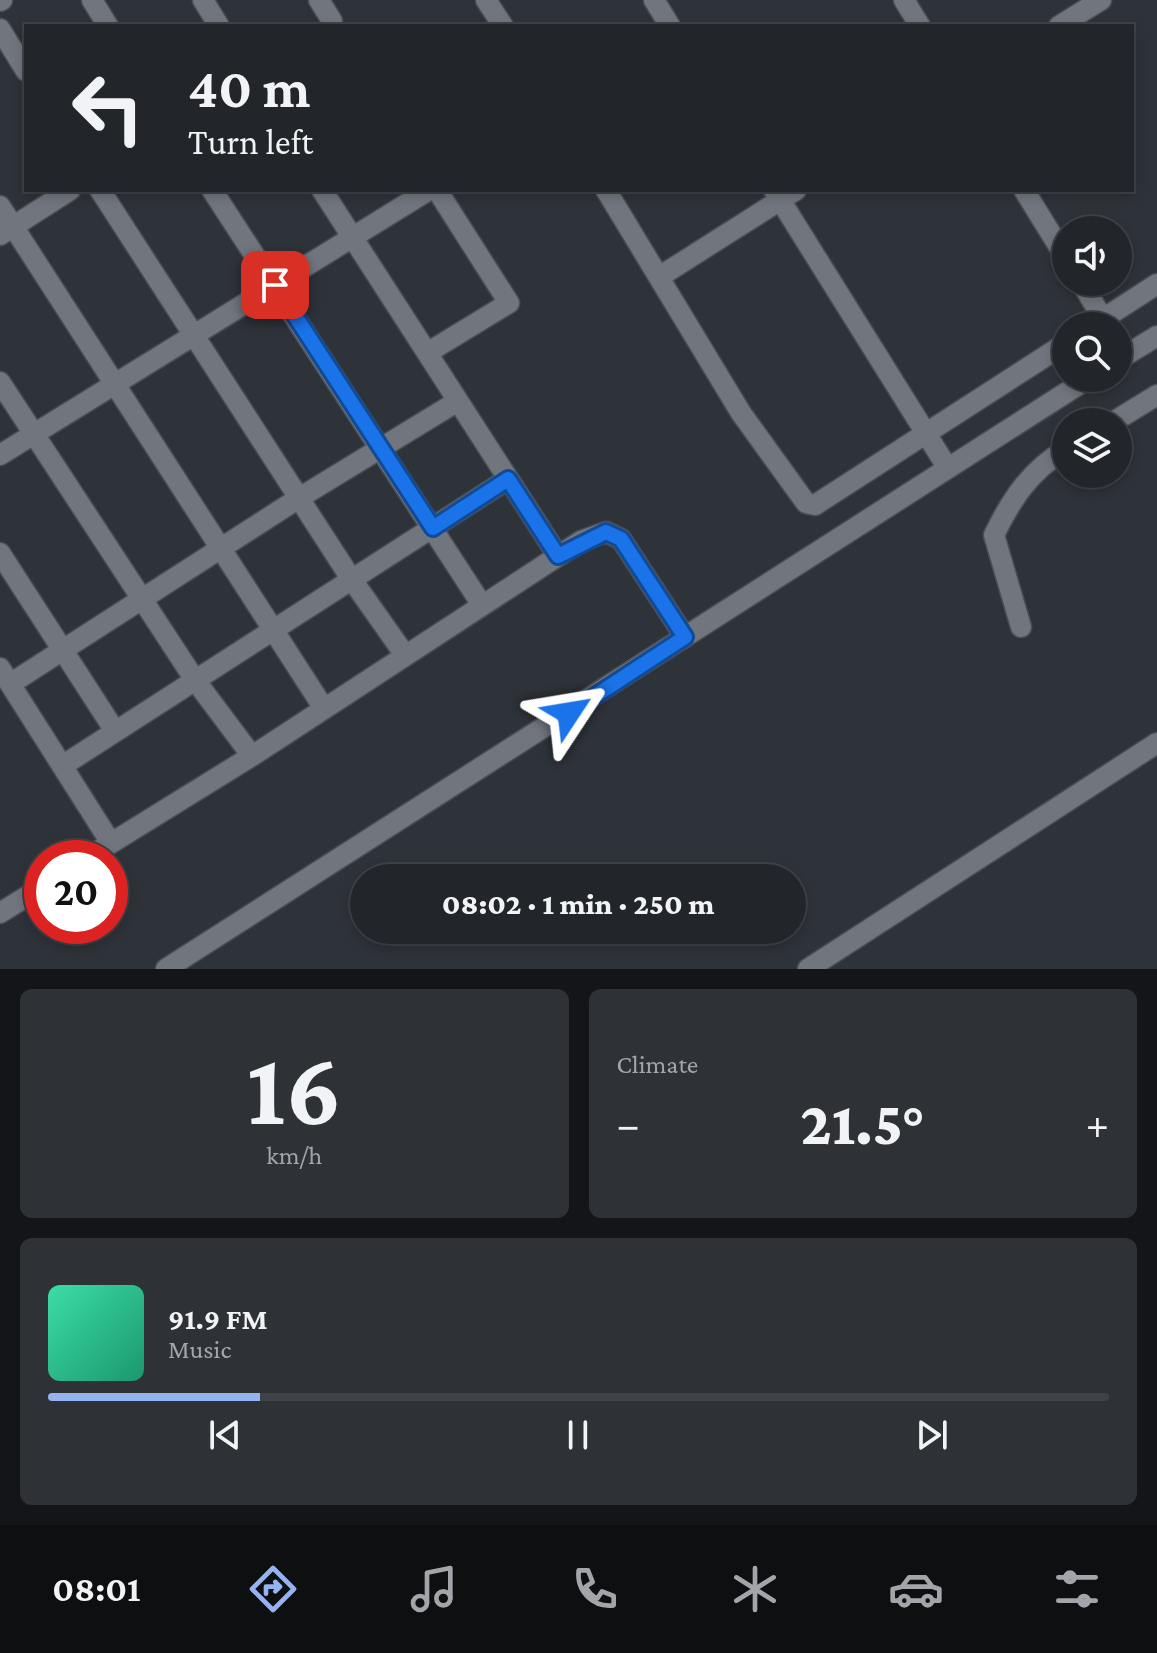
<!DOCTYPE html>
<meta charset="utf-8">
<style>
body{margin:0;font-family:"Crimson Pro",serif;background:#2e3237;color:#f1f3f6;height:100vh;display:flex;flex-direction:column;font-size:30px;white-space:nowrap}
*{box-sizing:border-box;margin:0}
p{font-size:26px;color:#a2a5a9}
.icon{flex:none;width:44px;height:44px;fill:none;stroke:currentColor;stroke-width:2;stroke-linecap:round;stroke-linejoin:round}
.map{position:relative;height:969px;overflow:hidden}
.side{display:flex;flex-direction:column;gap:20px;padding:20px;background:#131518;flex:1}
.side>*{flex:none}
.hud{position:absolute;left:24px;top:24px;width:1110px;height:168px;border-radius:0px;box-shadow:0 4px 12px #0003,0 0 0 2px #3f4347;background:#22262b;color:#f1f3f6;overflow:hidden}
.tools{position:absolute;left:1052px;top:216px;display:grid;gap:16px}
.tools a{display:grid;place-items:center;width:80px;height:80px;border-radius:50%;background:#22262b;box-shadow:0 4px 12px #0003,0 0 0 2px #3f4347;font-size:40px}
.speed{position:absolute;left:24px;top:840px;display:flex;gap:16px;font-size:40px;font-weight:700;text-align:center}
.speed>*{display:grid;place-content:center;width:104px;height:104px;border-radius:50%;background:#22262b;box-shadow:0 4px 12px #0003,0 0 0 2px #3f4347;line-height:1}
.speed .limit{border:12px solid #d22;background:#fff;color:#111}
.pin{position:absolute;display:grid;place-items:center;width:68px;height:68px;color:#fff;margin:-34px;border-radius:16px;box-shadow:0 4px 12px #0006}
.me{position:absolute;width:88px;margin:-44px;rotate:57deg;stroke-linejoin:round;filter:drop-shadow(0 0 6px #0008)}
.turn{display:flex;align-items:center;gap:28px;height:168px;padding:0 32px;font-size:36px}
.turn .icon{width:104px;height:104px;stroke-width:2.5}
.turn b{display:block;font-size:56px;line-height:68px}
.big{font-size:60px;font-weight:800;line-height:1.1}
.side .tile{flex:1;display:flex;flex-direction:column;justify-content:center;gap:12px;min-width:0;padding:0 28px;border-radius:12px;background:#2e3237}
.side .dial{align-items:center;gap:0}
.dial b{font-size:104px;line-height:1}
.song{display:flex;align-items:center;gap:24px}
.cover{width:96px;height:96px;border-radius:12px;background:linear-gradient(135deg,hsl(160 70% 55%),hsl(160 70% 35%))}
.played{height:8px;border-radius:4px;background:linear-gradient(90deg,#95b2f1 20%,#3f4347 20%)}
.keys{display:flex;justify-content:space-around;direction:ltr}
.heat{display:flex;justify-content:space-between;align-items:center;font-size:44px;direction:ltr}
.side .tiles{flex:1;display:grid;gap:20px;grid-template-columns:1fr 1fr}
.tile:last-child{grid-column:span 2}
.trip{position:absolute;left:350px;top:864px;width:456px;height:80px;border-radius:40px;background:#22262b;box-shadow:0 4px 12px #0003,0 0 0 2px #3f4347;font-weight:800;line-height:80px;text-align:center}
.dock{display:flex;height:128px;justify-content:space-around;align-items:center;background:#0e0f11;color:#a2a5a9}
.dock .icon{width:56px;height:56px}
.dock .active{color:#95b2f1}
.dock b{font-size:36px;color:#f1f3f6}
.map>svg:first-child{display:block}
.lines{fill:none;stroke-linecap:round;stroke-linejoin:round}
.minor-casing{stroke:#4a4e53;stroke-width:23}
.minor{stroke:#71757d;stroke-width:20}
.route-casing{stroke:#114b97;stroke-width:20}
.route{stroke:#1a73e8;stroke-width:14}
</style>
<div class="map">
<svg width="1157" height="969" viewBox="0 0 1157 969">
<rect width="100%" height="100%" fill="#2e3239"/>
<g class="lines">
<g class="minor-casing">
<path id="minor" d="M92 0 108 26
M203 0 219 26
M319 0 332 21
M486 0 503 26
M654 0 670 26
M904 0 920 26
M0 1 2 0
M1059 26 1101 0
M0 29 26 71
M100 190 350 577 405 655
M212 190 482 605
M322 190 558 556
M606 190 741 413 806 503 815 505 1066 343
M774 190 947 467
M1024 190 1066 258
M0 206 323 707
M0 235 70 190
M659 277 796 190
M1081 282 1107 326
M1092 326 1157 284
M427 353 509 303 437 190
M1118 360 1157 336
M0 382 195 680 252 756
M1113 422 1157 395
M0 455 429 190
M0 553 115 731
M1021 627 994 535C1012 498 1030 471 1066 449
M0 668 111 843
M10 684 299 498 458 401
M62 766 508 479
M87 858 252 756 581 541 606 532 621 539 685 637
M0 913 42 887
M166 969 1089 378
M808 969 1157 743"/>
</g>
<use href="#minor" class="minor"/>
</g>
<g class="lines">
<g class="route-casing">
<path id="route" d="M275 285 433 528 508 479 558 556 606 532 621 539 685 637 569 713"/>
</g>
<use href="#route" class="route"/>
</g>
</svg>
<div class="tools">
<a><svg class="icon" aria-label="sound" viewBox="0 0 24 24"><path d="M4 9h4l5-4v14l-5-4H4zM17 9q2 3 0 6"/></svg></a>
<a><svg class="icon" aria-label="search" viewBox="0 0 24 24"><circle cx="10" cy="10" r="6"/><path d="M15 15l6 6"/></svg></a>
<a><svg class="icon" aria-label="layers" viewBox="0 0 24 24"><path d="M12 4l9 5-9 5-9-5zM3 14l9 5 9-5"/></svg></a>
</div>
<div class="speed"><div class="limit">20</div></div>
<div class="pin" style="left:275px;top:285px;background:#d93025"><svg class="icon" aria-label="arrive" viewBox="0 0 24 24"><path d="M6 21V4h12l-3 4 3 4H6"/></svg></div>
<svg class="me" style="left:569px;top:713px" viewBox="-20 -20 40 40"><path d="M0-17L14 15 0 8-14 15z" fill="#1a73e8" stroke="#fff" stroke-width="4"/></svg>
<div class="trip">08:02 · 1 min · 250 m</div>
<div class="hud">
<div class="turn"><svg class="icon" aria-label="left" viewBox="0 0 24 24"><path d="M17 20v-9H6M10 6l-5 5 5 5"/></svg><div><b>40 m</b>Turn left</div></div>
</div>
</div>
<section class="side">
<div class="tiles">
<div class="tile dial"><b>16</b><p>km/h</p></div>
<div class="tile"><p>Climate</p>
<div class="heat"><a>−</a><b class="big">21.5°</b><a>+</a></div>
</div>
<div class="tile">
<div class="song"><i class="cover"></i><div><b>91.9 FM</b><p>Music</p></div></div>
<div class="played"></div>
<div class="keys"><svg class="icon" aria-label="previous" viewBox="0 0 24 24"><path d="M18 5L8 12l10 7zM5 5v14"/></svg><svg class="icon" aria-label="pause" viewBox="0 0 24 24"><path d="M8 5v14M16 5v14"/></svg><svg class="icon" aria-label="next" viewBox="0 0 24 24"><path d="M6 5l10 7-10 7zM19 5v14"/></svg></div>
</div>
</div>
</section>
<nav class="dock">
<b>08:01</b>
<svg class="icon active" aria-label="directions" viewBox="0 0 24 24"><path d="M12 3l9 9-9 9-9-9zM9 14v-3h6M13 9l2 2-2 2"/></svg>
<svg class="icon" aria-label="music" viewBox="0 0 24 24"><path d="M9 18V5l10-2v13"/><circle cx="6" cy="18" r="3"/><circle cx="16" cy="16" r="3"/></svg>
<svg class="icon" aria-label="phone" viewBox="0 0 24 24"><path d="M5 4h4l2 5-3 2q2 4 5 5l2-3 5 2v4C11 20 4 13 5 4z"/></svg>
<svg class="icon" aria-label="climate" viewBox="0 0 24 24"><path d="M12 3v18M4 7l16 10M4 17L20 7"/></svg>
<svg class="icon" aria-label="car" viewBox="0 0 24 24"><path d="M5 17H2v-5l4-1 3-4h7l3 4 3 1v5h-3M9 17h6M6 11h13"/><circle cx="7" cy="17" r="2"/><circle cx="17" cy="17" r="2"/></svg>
<svg class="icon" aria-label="filters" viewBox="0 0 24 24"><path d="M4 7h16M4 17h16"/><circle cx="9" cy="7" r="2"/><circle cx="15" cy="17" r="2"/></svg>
</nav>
